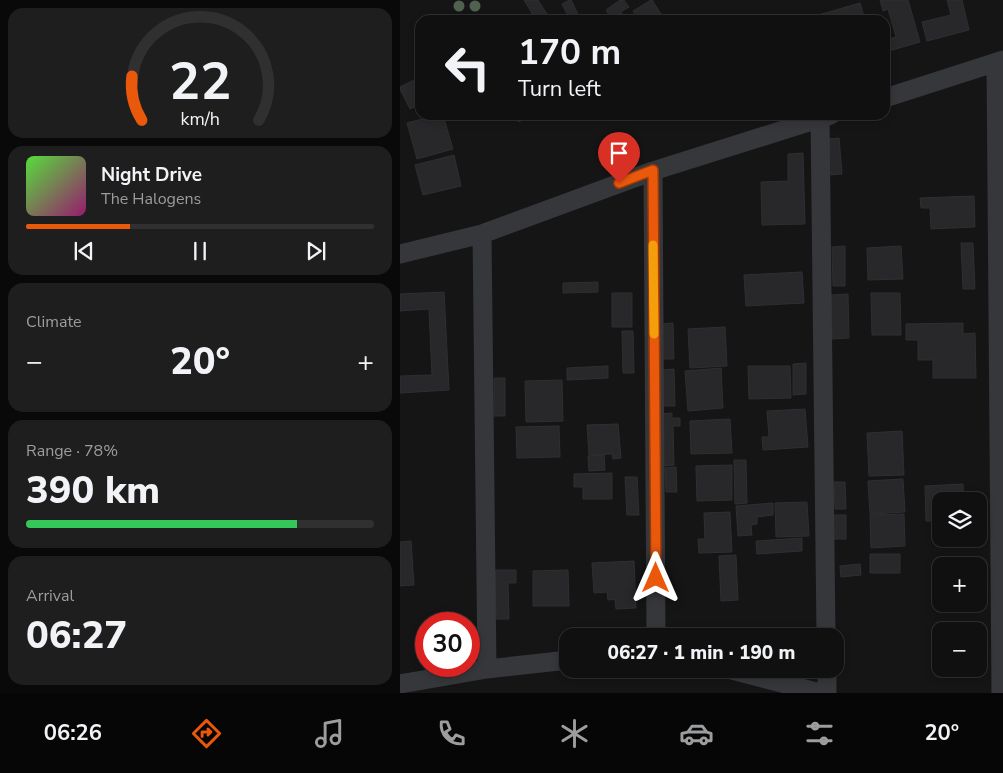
<!DOCTYPE html>
<meta charset="utf-8">
<style>
body{margin:0;font-family:"Nunito Sans",sans-serif;background:#1e1e1e;color:#f1f3f6;height:100vh;display:flex;flex-direction:column;font-size:19px;white-space:nowrap}
*{box-sizing:border-box;margin:0}
p{font-size:16px;color:#9c9d9f}
.icon{flex:none;width:28px;height:28px;fill:none;stroke:currentColor;stroke-width:2;stroke-linecap:round;stroke-linejoin:round}
.map{position:relative;flex:1;overflow:hidden}
.drawer{display:flex;flex-direction:column;gap:8px;padding:8px;background:#090909;width:400px}
.drawer>*{flex:none}
.top-card{position:absolute;left:15px;top:15px;width:475px;height:105px;border-radius:15px;box-shadow:0 2px 8px #0003,0 0 0 1px #303030;background:#101010;color:#f1f3f6;overflow:hidden}
.tools{position:absolute;left:532px;top:492px;display:grid;gap:10px}
.tools a{display:grid;place-items:center;width:55px;height:55px;border-radius:10px;background:#101010;box-shadow:0 2px 8px #0003,0 0 0 1px #303030;font-size:25px}
.speed{position:absolute;left:15px;top:612px;display:flex;gap:10px;font-size:25px;font-weight:700;text-align:center}
.speed>*{display:grid;place-content:center;width:65px;height:65px;border-radius:50%;background:#101010;box-shadow:0 2px 8px #0003,0 0 0 1px #303030;line-height:1}
.speed .limit{border:8px solid #d22;background:#fff;color:#111}
.pin{position:absolute;display:grid;place-items:center;width:42px;height:42px;color:#fff;margin:-51px -21px;border-radius:50% 50% 50% 0;rotate:-45deg;box-shadow:0 0 5px #0007}
.pin .icon{rotate:45deg}
.me{position:absolute;width:55px;margin:-28px;rotate:0deg;stroke-linejoin:round;filter:drop-shadow(0 0 4px #0008)}
.turn{display:flex;align-items:center;gap:18px;height:105px;padding:0 20px;font-size:22px}
.turn .icon{width:65px;height:65px;stroke-width:2.5}
.turn b{display:block;font-size:35px;line-height:42px}
.big{font-size:38px;font-weight:800;line-height:1.1}
.drawer .tile{flex:1;display:flex;flex-direction:column;justify-content:center;gap:8px;min-width:0;padding:0 18px;border-radius:15px;background:#1e1e1e}
.drawer .dial{align-items:center;gap:0}
.dial svg{height:130px;overflow:visible;fill:none;stroke:#303030;stroke-width:7;stroke-linecap:round;text-anchor:middle}
.dial text{fill:#f1f3f6;stroke:none}
.song{display:flex;align-items:center;gap:15px}
.cover{width:60px;height:60px;border-radius:8px;background:linear-gradient(135deg,hsl(110 70% 55%),hsl(320 70% 35%))}
.played{height:5px;border-radius:2px;background:linear-gradient(90deg,#ea580c 30%,#303030 30%)}
.keys{display:flex;justify-content:space-around;direction:ltr}
.heat{display:flex;justify-content:space-between;align-items:center;font-size:28px;direction:ltr}
.charge{height:8px;border-radius:4px;background:linear-gradient(90deg,#34c759 78%,#303030 0)}
.trip{position:absolute;left:159px;top:628px;width:285px;height:50px;border-radius:15px;background:#101010;box-shadow:0 2px 8px #0003,0 0 0 1px #303030;font-weight:800;line-height:50px;text-align:center}
.tab-bar{display:flex;height:80px;justify-content:space-around;align-items:center;background:#060606;color:#9c9d9f}
.tab-bar .icon{width:35px;height:35px}
.tab-bar .current{color:#ea580c}
.tab-bar b{font-size:22px;color:#f1f3f6}
main{display:flex;flex:1;min-height:0}
.map>svg:first-child{display:block}
.building{fill:#28282a;stroke:#2f2f32}
.lines{fill:none;stroke-linecap:round;stroke-linejoin:round}
.minor{stroke:#36373b;stroke-width:19}
.tree{fill:#516150}
.route-casing{stroke:#983908;stroke-width:12}
.route{stroke:#ea580c;stroke-width:9}
.slow{stroke:#f59e0b;stroke-width:9}
</style>
<main>
<section class="drawer">
<div class="tile dial"><svg viewBox="0 0 100 80">
<path d="M14 69A42 42 0 1 1 86 69"/>
<path d="M14 69A42 42 0 0 1 8 42" stroke="#ea580c"/>
<text x="50" y="56" font-size="32" font-weight="700">22</text>
<text x="50" y="72" font-size="11">km/h</text>
</svg></div>
<div class="tile">
<div class="song"><i class="cover"></i><div><b>Night Drive</b><p>The Halogens</p></div></div>
<div class="played"></div>
<div class="keys"><svg class="icon" aria-label="previous" viewBox="0 0 24 24"><path d="M18 5L8 12l10 7zM5 5v14"/></svg><svg class="icon" aria-label="pause" viewBox="0 0 24 24"><path d="M8 5v14M16 5v14"/></svg><svg class="icon" aria-label="next" viewBox="0 0 24 24"><path d="M6 5l10 7-10 7zM19 5v14"/></svg></div>
</div>
<div class="tile"><p>Climate</p>
<div class="heat"><a>−</a><b class="big">20°</b><a>+</a></div>
</div>
<div class="tile"><p>Range · 78%</p><b class="big">390 km</b><div class="charge"></div></div>
<div class="tile"><p>Arrival</p><b class="big">06:27</b></div>
</section>
<div class="map">
<svg width="603" height="693" viewBox="0 0 603 693">
<rect width="100%" height="100%" fill="#151516"/>
<path class="building" d="M124 0H138L151 20H136Z
M169 0H171L181 20H170L162 4Z
M220 0H224L229 7 221 12 226 20H212L206 10Z
M251 0H252L265 20H239L233 11Z
M480 0H508L520 42 485 52V40L496 37 488 9 483 11Z
M547 0H562L569 30 527 41 522 22 551 15Z
M460 3 465 20H409L408 18Z
M20 77V104L10 109 0 89V87Z
M37 115H43L53 149 17 159 7 123Z
M116 115H133L119 122Z
M439 138 442 174 429 175 426 139Z
M403 153 405 224 362 225 361 182 388 181V154Z
M54 155 61 186 23 195 15 165Z
M574 196 575 227 531 229 530 208H521L520 198Z
M561 243H573L575 289H563Z
M445 246V286H433L432 247Z
M501 246 503 279 468 280 467 248Z
M402 272 404 303 346 306 344 275Z
M198 282V292L163 293V283Z
M44 292 49 390 0 393V376L32 375 29 309 0 311V294Z
M212 293H232V327H212Z
M471 293H500L501 335H472Z
M448 294 449 338 432 339 431 295Z
M273 323 274 359H262L261 324Z
M563 323V334L575 333 576 378H533V360H518V340H506V324Z
M325 327 327 366 290 368 288 329Z
M222 331H233L234 373H223Z
M406 363V394L393 395V364Z
M208 366V378L167 380V368Z
M348 366H390L391 398 349 399Z
M321 368 323 408 288 411 285 371Z
M274 369 275 406H263L262 370Z
M94 378H105V416H94Z
M162 380 163 421 126 422 125 381Z
M405 409 408 447 363 450 362 437H369L367 411Z
M272 413V418H280V426H273L274 465 263 466 261 414Z
M330 419 332 453 291 454 290 421Z
M218 424 221 458 213 459 212 454 189 455 187 425Z
M159 426 160 457 117 458 116 427Z
M502 431 504 475 469 476 467 433Z
M204 455 205 470 189 471 188 456Z
M334 460H346L347 503 335 504Z
M332 465V500L297 501 296 466Z
M276 467 277 492H266L265 468Z
M212 473V499H183V487H174V474Z
M225 477H237L239 515H227Z
M503 479 505 512 470 514 468 481Z
M434 482H445L446 509H435Z
M563 484 564 501H541V521H526L525 486Z
M407 502 409 536 376 537 375 503Z
M373 503V515L357 517V524L351 525 352 535 338 536 336 506Z
M330 512 332 552 299 553 298 539H305L304 513Z
M504 514 505 546 471 548 470 515Z
M428 515H446V539H428Z
M402 538V551L357 554 356 541Z
M11 541 14 585 0 586V542Z
M470 554H500V573H470Z
M336 555 338 600 321 601 319 556Z
M234 561 236 608 216 609 215 599 208 600 207 592 194 593 192 563Z
M460 564 461 575 441 577 440 566Z
M95 570H116V583H108L109 619H96Z
M168 570 169 606H133V571Z
M543 604H576V610L543 611Z"/>
<g class="lines">
<path class="minor" d="M596 62 601 693
M485 98 603 60
M420 118 426 636
M253 171 256 636
M82 234 87 669
M0 254 82 234 253 171 431 115
M328 669 420 693
M427 669V693
M0 684 87 669 168 660"/>
</g>
<g class="tree">
<circle cx="59" cy="6" r="5.5"/>
<circle cx="75" cy="6" r="5.5"/>
</g>
<g class="lines">
<g class="route-casing">
<path id="route" d="M219 183 253 170 256 578"/>
</g>
<use href="#route" class="route"/>
<path class="slow" d="M253 245 254 334"/>
</g>
</svg>
<div class="tools">
<a><svg class="icon" aria-label="layers" viewBox="0 0 24 24"><path d="M12 4l9 5-9 5-9-5zM3 14l9 5 9-5"/></svg></a>
<a>+</a>
<a>−</a>
</div>
<div class="speed"><div class="limit">30</div></div>
<div class="pin" style="left:219px;top:183px;background:#d93025"><svg class="icon" aria-label="arrive" viewBox="0 0 24 24"><path d="M6 21V4h12l-3 4 3 4H6"/></svg></div>
<svg class="me" style="left:256px;top:578px" viewBox="-20 -20 40 40"><path d="M0-17L14 15 0 8-14 15z" fill="#ea580c" stroke="#fff" stroke-width="4"/></svg>
<div class="trip">06:27 · 1 min · 190 m</div>
<div class="top-card">
<div class="turn"><svg class="icon" aria-label="left" viewBox="0 0 24 24"><path d="M17 20v-9H6M10 6l-5 5 5 5"/></svg><div><b>170 m</b>Turn left</div></div>
</div>
</div>
</main>
<nav class="tab-bar">
<b>06:26</b>
<svg class="icon current" aria-label="directions" viewBox="0 0 24 24"><path d="M12 3l9 9-9 9-9-9zM9 14v-3h6M13 9l2 2-2 2"/></svg>
<svg class="icon" aria-label="music" viewBox="0 0 24 24"><path d="M9 18V5l10-2v13"/><circle cx="6" cy="18" r="3"/><circle cx="16" cy="16" r="3"/></svg>
<svg class="icon" aria-label="phone" viewBox="0 0 24 24"><path d="M5 4h4l2 5-3 2q2 4 5 5l2-3 5 2v4C11 20 4 13 5 4z"/></svg>
<svg class="icon" aria-label="climate" viewBox="0 0 24 24"><path d="M12 3v18M4 7l16 10M4 17L20 7"/></svg>
<svg class="icon" aria-label="car" viewBox="0 0 24 24"><path d="M5 17H2v-5l4-1 3-4h7l3 4 3 1v5h-3M9 17h6M6 11h13"/><circle cx="7" cy="17" r="2"/><circle cx="17" cy="17" r="2"/></svg>
<svg class="icon" aria-label="filters" viewBox="0 0 24 24"><path d="M4 7h16M4 17h16"/><circle cx="9" cy="7" r="2"/><circle cx="15" cy="17" r="2"/></svg>
<b>20°</b>
</nav>
